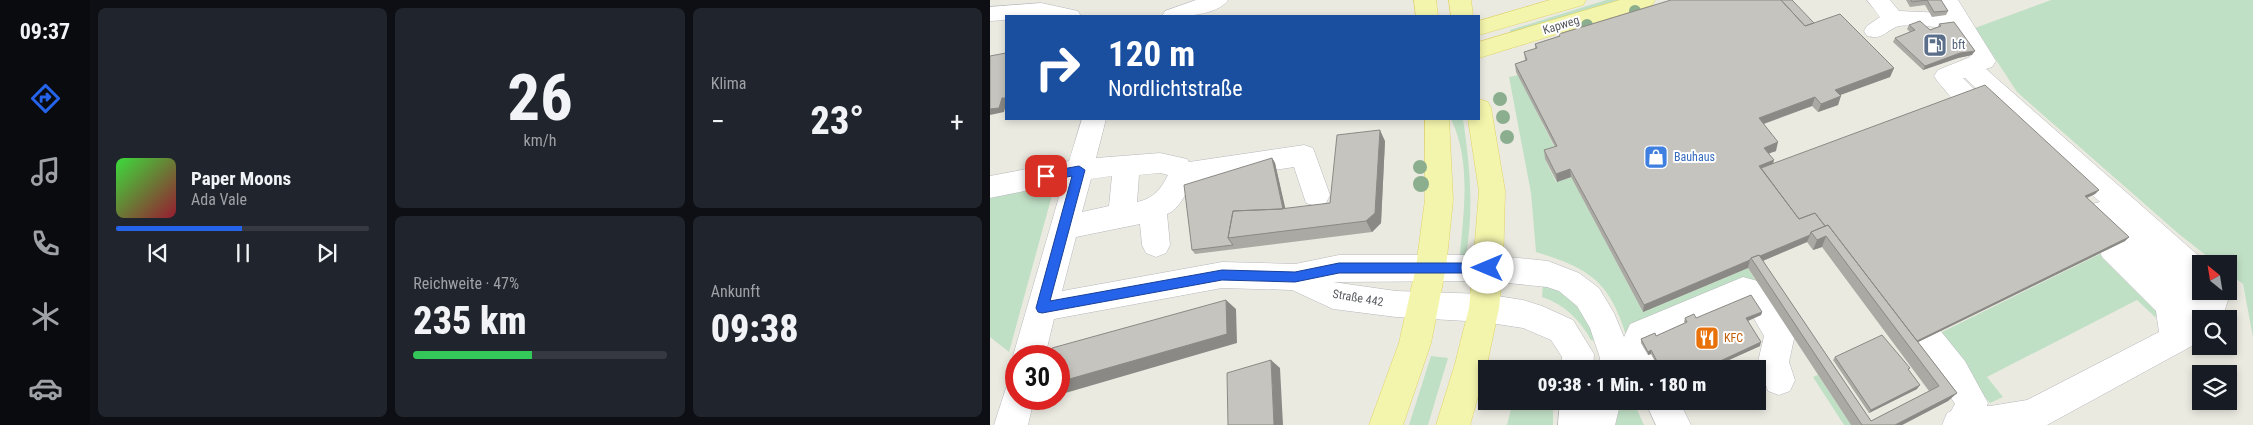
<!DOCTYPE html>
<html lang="de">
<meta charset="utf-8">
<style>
body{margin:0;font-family:"Roboto Condensed",sans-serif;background:#20242c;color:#f1f3f6;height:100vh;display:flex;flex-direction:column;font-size:19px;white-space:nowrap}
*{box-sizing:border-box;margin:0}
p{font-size:16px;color:#9ea1a6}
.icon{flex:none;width:28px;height:28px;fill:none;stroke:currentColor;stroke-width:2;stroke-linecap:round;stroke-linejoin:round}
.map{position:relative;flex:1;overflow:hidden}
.panel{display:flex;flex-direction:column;gap:8px;padding:8px;background:#0d0f14;width:900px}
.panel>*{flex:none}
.top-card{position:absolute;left:15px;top:15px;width:475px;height:105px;border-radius:0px;box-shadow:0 2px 8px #0003;background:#1a4fa0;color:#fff;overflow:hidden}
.needle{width:32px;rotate:330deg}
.buttons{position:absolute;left:1202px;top:255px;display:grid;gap:10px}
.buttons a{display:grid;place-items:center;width:45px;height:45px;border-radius:0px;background:#171b24;box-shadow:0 2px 8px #0003;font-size:25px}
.speed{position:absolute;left:15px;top:345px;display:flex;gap:10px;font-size:25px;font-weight:700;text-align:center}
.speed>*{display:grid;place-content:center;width:65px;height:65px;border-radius:50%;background:#171b24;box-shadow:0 2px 8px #0003;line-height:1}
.speed .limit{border:8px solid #d22;background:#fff;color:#111}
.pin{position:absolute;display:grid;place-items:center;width:42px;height:42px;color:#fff;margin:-21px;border-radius:10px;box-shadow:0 2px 8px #0006}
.me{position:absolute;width:55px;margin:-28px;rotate:270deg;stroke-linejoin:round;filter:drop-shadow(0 0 4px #0008)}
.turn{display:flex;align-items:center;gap:18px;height:105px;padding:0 20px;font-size:22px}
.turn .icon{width:65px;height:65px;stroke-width:2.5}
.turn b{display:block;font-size:35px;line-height:42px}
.big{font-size:38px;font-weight:800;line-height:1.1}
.panel .card{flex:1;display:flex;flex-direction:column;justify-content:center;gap:8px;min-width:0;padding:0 18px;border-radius:8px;background:#20242c}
.panel .dial{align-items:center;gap:0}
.dial b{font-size:65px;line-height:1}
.song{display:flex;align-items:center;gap:15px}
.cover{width:60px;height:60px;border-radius:8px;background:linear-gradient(135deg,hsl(120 70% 55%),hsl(350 70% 35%))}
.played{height:5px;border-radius:2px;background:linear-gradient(90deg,#2563eb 50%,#363941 50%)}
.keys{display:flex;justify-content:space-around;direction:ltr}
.heat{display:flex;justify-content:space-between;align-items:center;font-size:28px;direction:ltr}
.charge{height:8px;border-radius:4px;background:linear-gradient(90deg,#34c759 47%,#363941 0)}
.panel .tiles{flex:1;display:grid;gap:8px;grid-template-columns:repeat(3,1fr)}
.card:first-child{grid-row:span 2}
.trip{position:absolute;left:488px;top:360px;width:288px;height:50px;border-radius:0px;background:#171b24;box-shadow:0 2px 8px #0003;font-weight:800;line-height:50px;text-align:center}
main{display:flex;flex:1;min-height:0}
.menu{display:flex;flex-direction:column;width:90px;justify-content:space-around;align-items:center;background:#090b0e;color:#9ea1a6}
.menu .icon{width:35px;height:35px}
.menu .on{color:#2563eb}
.menu b{font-size:22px;color:#f1f3f6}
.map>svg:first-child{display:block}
.green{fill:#c0e0c5}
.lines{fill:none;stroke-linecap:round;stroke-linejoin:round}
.minor-casing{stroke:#b7b7bc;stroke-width:1}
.major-casing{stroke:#e0d365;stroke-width:1}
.minor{fill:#fff;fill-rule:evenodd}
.major{fill:#f4f5ac;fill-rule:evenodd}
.tree{fill:#8bae8e}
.wall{fill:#aaa9a3;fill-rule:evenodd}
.shaded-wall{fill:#8b8985}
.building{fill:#c6c4be;stroke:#8b8985}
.route{fill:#2563eb;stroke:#184099}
.labels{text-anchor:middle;stroke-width:4;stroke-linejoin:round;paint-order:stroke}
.street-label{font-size:12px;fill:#5a5b60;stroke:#fff}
.service-label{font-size:12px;fill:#4e5e75;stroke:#fff;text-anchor:start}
.shop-label{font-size:12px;fill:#366cbe;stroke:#fff;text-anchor:start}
.food-label{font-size:12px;fill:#c56008;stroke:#fff;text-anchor:start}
</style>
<main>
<nav class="menu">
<b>09:37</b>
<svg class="icon on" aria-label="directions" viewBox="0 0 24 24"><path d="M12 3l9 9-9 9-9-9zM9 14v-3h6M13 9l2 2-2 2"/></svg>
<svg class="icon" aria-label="music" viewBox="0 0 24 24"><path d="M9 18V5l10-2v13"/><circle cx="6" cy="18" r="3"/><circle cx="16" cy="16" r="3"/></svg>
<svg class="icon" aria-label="phone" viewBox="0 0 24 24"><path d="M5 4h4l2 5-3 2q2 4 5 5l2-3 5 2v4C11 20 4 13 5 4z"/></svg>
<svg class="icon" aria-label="climate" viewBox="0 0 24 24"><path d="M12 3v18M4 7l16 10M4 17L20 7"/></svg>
<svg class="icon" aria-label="car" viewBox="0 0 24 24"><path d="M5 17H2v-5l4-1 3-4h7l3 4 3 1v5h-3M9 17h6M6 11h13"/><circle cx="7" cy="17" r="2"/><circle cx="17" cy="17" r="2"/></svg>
</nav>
<section class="panel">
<div class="tiles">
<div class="card">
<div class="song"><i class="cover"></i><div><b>Paper Moons</b><p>Ada Vale</p></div></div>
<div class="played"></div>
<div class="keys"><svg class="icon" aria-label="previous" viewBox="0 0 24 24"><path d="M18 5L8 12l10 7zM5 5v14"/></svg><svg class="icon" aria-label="pause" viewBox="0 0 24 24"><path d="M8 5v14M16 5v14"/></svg><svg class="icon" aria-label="next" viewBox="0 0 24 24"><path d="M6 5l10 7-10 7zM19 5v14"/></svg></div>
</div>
<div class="card dial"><b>26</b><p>km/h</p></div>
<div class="card"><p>Klima</p>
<div class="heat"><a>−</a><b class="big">23°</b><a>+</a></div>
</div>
<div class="card"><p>Reichweite · 47%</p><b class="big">235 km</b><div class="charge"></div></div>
<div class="card"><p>Ankunft</p><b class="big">09:38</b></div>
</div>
</section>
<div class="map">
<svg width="1263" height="425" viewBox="0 0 1263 425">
<rect width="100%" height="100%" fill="#ebeae1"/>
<path class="green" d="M616 0H635L521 35 520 30Z
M1061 0H1263V337L1253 284 1239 273V264H1227L1190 235 1027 92 985 28Z
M528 75 568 154 555 159 566 182 581 177 653 312 758 268 771 289 637 338C620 282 601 269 546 252L541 193 519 77Z
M461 119H473C480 167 484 207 476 255L470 256V254C474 210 481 160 461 119Z
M59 184 64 188 19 352 0 337V196Z
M1114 252 1170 312 1165 317 1147 300 997 377 1013 397 1000 403 946 335Z
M553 283 563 285 590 303 605 341 601 340C590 320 575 305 552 297Z
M441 356 458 358 438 425H419Z
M828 375 861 425H854L823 377Z
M523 401H563V425H517Z
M630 401H643L654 425H625Z"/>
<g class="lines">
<g class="minor-casing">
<path id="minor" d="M206 0H238C227 16 190 17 172 16L175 11Z
M877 0H900L909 11 954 13 946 0H968L1006 61 1002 67 996 69 1218 264H1211V291H1238L1239 297 1232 319H1211V341L1057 425H952L957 413 961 411 965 404C952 382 932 361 922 339L927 329 938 325 949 329 975 361 998 403 997 406H1000L1037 400 1169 332 1166 311 1112 257 1108 248 1112 239 1120 237 1102 220 1098 212 1102 204 1110 202 975 78H973L999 104 1002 110 999 116C978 123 961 96 948 82L944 76 948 70 980 57 963 28C952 28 913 23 906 27 894 33 891 40 877 36L874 31 877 26 890 17Z
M51 3 88 11 91 16H16V20L0 21V7Z
M92 119H116L106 158 170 153 197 159 199 162 314 145 323 148 340 195 336 203 326 206 316 203 304 167 201 183C196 193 189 210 177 214L180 245 176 253 166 257 156 253 152 245 150 224 86 237 72 291 232 262 305 264 349 255H498L558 261 589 273 609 288 624 313 634 337 640 324 753 277 775 283 805 334 799 362 805 380 800 391 789 395 778 391 768 362 774 336 755 303 662 344 664 355 670 369H608L610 358 600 328 587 306 569 291 557 287 498 281 343 282 406 291 494 294 533 300 552 306 583 320 604 354 603 369H571L572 357 561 340 533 328 494 322 406 317 343 309 302 290 232 288 64 319 55 356H26V363L23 356 73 183 0 198V176L79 161ZM170 173 178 175C171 189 163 199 147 202L149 175ZM122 176 119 206 92 212 101 179Z
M26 384V399H44L38 425H4L16 388Z
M570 401H631L625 425H568Z
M655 401H689L701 425H666Z"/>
</g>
<g class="major-casing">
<path id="major" d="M424 0H446L448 16H426Z
M459 0H481L483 16H461Z
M560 0H596L593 5 489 35V21Z
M630 0H665L662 5 489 58V42Z
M489 99 498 102 501 108 515 191 513 268 509 308 497 364 480 425H446L465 364 479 308 483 268 489 191 478 119H489Z
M435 119H459L463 200 456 267 441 343 413 425H379L409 343 426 267 435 200Z"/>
</g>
<use href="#minor" class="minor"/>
<use href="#major" class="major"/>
</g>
<g class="tree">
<circle cx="645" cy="11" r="6"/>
<circle cx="597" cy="25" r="6"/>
<circle cx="510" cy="99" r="7"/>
<circle cx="513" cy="117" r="7"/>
<circle cx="517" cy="137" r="7"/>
<circle cx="430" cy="167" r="7"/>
<circle cx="431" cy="184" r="8"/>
</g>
<path class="wall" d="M916 0H951L958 11 956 15 942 17 935 5 920 7Z
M824 23 904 68 900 77 850 95 848 105 828 112 822 106 774 124 786 151 779 153 783 164 1109 190 1105 194 1097 198 1139 237 1135 241 928 342 967 393 958 401 912 425H861L758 268 653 312 581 177 567 182 555 159 554 150 565 147 526 72 525 64 535 60 534 52 545 49V44L569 36V34ZM817 242 823 250 832 247 939 391 881 421 773 261Z
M949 24 982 55 968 58 933 70 903 42 905 38 920 32 917 29 919 25 940 30 948 27Z
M395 141 391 223 382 232 205 254 202 250 282 158 285 163 295 209 340 203Z
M772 312 771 315 758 321 770 346 719 369H669L661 354 658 355 651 343V339L666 336 695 323 694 322 695 318H706Z
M845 357 920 368 918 370 927 389 879 413 843 360Z"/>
<path class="shaded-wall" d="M985 51 982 55 968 58 933 70 935 66 970 53Z
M904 68 900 77 842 98 845 90Z
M851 96 848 105 828 112 831 104Z
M825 97 822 106 767 126 769 118Z
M12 98H16V105L14 112 0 115V109Z
M390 130 395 141 391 223 382 232 376 221Z
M788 142 786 151 772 156 774 148Z
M282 158 285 163 298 220 295 216Z
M784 160 782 168 770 173 769 166Z
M580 169 581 177 567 182 566 174Z
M1109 190 1105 194 1092 200 1095 196Z
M820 235 817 242 765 264 762 259Z
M836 236 832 247 823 250 827 240Z
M1139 237 1135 241 920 346V344Z
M760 260 758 268 653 312 654 305Z
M236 300 246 309 247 343 72 394 69 392V382Z
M772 312 771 315 755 322 756 318Z
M771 342 770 346 719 369H713Z
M661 350V354L658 355V352Z
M281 360 290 368 293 425H284Z
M930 385 927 389 879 413 881 410Z
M967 393 958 401 912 425H905Z"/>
<path class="building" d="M681 0H791L815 26 850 14 904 68 845 90 851 96 831 104 825 97 769 118 788 142 774 148 784 160 769 166 809 219 825 213 835 226 821 232 820 235 770 256 769 255 761 258 760 260 654 305 580 169 566 174 554 150 567 146 525 64 537 60 534 52 547 48 545 44 570 36 569 34Z
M791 0H802L824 23 815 26Z
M921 0H951L958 11 944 12 937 0 922 2Z
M930 21 940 30 951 26 949 24 964 22 985 51 970 53 935 66 905 38 925 30 919 25Z
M16 53V98H12L9 108 0 109V56Z
M995 85 1109 190 1095 196 1139 237 927 341 838 225 835 226 825 213 809 219 771 168Z
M390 130 385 213 376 221 238 238 243 211 290 209 340 203 347 135Z
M282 158 293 209 243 211 238 238 243 245 202 250 194 185Z
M838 225 967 393 905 425H872L761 258 769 255 881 421 949 386 836 236 827 240 821 232Z
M761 295 772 312 756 318 771 342 713 369H671L661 350 658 352 651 339 665 333 666 336 697 322 695 318 704 314 706 318Z
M236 300 237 334 69 382V356H61L62 348Z
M892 335 920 368 918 369 930 385 881 410 845 357Z
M281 360 284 425H238L237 373Z"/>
<path class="route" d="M89 166 95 170 60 301 232 270 305 272 349 263H498L502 264 504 268 502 271 498 273H349L305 282 232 280 52 313 48 312 46 308 82 176 56 181 51 176 56 172Z"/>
<defs>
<g id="fuel-square" transform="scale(1.25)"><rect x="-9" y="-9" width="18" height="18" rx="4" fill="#5c6f8a" stroke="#fff"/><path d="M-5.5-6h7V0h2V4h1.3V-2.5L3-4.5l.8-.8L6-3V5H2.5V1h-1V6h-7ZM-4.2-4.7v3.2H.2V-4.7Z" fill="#fff"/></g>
<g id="shop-square" transform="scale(1.25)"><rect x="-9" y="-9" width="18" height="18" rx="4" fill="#3f7fe0" stroke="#fff"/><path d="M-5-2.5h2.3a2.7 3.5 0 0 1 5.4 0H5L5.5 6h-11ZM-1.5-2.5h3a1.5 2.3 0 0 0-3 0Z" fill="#fff"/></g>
<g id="restaurant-square" transform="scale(1.25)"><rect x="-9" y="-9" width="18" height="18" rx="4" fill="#e8710a" stroke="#fff"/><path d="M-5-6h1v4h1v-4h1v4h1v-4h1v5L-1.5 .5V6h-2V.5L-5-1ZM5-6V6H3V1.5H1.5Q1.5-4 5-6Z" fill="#fff"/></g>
</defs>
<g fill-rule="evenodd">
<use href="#fuel-square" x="945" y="45"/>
<use href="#shop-square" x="666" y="157"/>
<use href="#restaurant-square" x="717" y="338"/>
</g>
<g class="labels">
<g class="street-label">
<text transform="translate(571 25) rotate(-17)" y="4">Kapweg</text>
<text transform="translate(368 298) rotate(10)" y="4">Straße 442</text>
</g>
<g class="service-label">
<text x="962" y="49">bft</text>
</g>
<g class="shop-label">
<text x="684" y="161">Bauhaus</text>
</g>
<g class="food-label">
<text x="734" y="342">KFC</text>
</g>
</g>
</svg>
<div class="buttons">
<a><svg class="needle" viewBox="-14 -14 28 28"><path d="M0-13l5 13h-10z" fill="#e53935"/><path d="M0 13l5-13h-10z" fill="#9ea1a6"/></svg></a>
<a><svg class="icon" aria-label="search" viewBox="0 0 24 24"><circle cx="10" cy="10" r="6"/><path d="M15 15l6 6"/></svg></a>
<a><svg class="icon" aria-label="layers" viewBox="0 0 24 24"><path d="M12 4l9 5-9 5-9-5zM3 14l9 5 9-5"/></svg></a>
</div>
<div class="speed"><div class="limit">30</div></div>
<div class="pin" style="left:56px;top:176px;background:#d93025"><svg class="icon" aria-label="arrive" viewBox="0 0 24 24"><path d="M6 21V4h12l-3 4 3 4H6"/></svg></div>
<svg class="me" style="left:498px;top:268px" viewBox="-20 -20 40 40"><circle r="19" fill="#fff"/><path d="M0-13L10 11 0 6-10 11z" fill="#2563eb"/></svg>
<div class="trip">09:38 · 1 Min. · 180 m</div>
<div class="top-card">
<div class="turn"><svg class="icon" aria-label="right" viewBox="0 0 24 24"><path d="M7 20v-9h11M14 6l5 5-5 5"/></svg><div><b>120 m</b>Nordlichtstraße</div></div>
</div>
</div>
</main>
